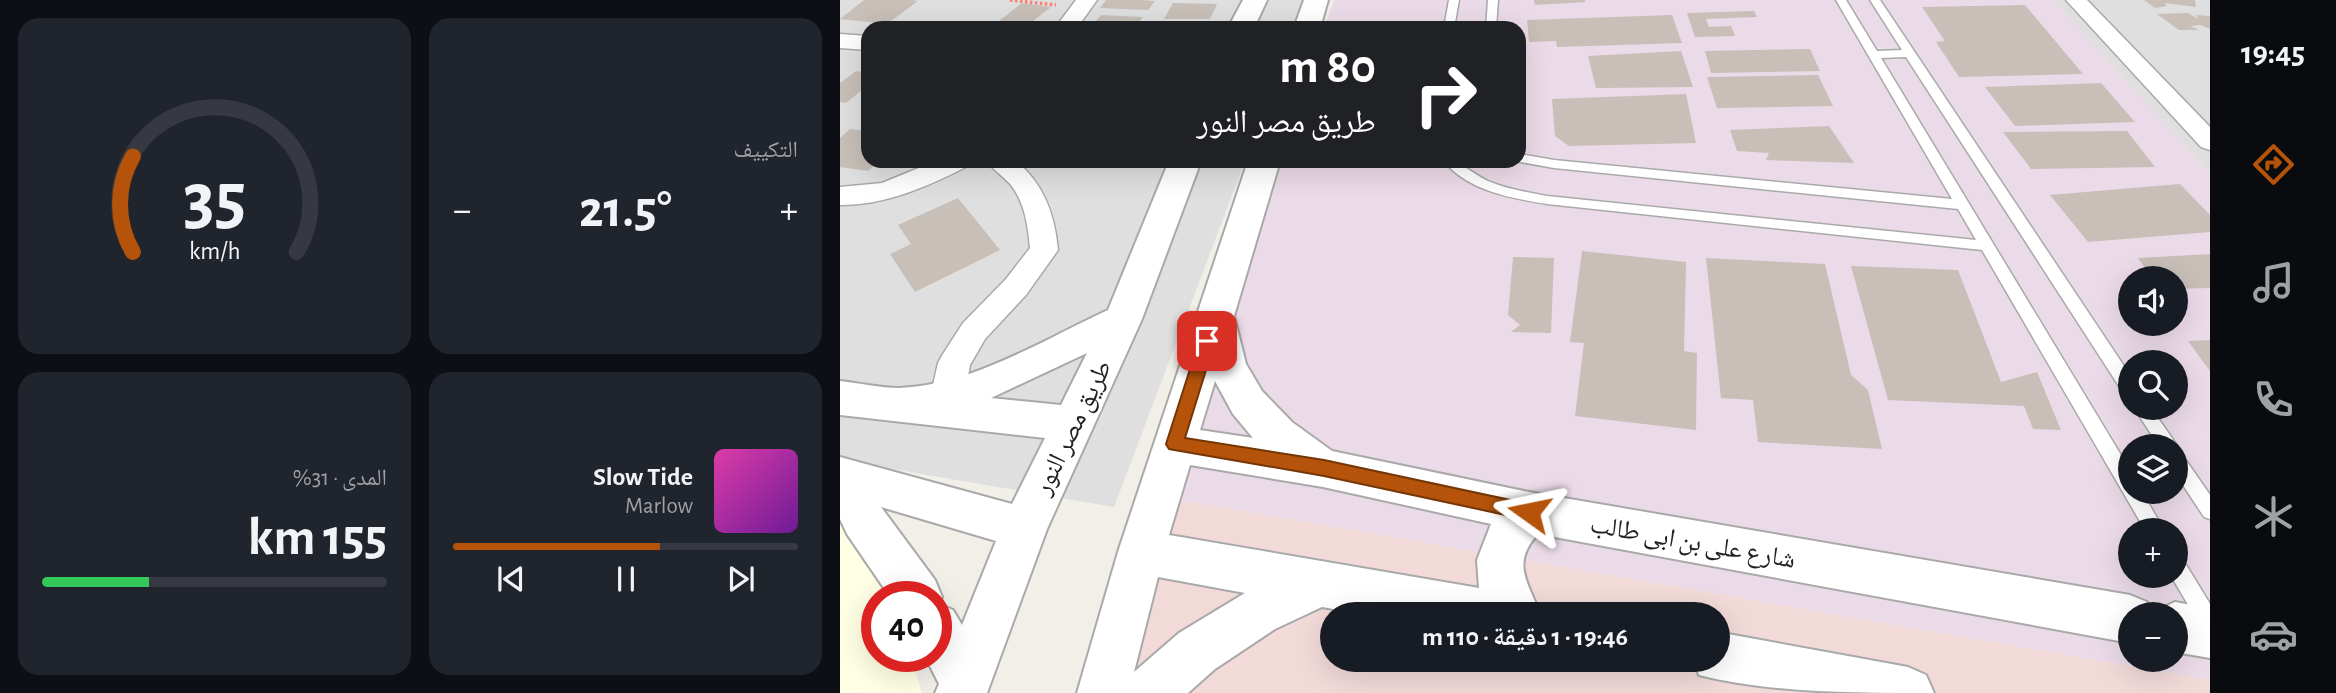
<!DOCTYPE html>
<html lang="ar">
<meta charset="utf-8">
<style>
body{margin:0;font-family:"Alegreya Sans","Noto Naskh Arabic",sans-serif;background:#20242c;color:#f1f3f6;direction:rtl;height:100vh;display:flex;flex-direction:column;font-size:26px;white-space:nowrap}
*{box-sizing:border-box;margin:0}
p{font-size:23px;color:#9ea1a6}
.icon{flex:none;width:38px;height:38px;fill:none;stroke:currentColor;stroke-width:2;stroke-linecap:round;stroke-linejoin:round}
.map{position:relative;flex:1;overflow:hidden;direction:ltr}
.side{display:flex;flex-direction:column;gap:18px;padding:18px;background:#0d0f14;width:840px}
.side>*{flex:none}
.top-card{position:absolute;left:21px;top:21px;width:665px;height:147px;border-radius:21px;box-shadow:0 7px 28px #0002;direction:rtl;background:#202124;color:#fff;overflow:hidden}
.buttons{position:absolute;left:1278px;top:266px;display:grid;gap:14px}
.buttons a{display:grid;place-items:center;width:70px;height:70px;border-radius:50%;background:#171b24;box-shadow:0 7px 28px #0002;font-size:35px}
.speed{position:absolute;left:21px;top:581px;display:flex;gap:14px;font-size:35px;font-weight:700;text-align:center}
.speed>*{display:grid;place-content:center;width:91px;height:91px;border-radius:50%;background:#171b24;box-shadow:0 7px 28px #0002;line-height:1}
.speed .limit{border:10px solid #d22;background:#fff;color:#111}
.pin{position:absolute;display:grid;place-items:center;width:60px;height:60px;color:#fff;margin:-30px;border-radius:14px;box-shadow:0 4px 10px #0006}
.me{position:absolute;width:77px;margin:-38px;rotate:282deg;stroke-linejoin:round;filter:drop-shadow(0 0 5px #0008)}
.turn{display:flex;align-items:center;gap:24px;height:147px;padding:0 35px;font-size:32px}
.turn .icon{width:91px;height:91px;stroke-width:2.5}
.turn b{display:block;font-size:49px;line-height:60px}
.big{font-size:52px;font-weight:700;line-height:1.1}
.side .tile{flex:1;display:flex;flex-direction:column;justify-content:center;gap:10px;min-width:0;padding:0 24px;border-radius:21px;background:#20242c}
.side .dial{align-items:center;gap:0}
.dial svg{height:182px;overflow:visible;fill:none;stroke:#363941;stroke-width:7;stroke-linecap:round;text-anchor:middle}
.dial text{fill:#f1f3f6;stroke:none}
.song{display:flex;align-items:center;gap:21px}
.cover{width:84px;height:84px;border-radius:10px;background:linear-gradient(135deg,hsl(320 70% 55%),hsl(280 70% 35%))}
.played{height:7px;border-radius:4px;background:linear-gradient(90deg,#b45309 60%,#363941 60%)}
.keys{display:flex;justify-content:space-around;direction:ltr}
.heat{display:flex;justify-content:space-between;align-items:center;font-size:38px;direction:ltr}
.charge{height:10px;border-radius:5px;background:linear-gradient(90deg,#34c759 31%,#363941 0)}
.side .tiles{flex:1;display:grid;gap:18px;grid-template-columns:repeat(2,1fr)}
.trip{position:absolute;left:480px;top:602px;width:410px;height:70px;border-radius:35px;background:#171b24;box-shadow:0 7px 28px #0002;font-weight:700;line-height:70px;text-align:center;direction:rtl}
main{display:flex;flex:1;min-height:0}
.menu{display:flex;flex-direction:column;width:126px;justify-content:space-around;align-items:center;background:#090b0e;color:#9ea1a6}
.menu .icon{width:49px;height:49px}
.menu .active{color:#b45309}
.menu b{font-size:32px;color:#f1f3f6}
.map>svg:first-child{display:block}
.residential{fill:#e0dfdf}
.commercial{fill:#f2dad9;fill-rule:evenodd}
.industrial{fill:#ebdbe8;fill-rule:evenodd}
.education{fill:#ffffe5}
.building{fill:#c7bfb8}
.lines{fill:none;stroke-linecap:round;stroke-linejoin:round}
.service-casing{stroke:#a9a9a9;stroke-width:3}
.minor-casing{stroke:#a9a9a9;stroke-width:3}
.tertiary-casing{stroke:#a9a9a9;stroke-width:4}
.path{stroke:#fa8072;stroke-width:3.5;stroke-dasharray:2.5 2.5;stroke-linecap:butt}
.service{fill:#fff;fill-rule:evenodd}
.minor{fill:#fff;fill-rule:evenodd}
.tertiary{fill:#fff;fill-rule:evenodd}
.route{fill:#b45309;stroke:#753606;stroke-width:2}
.labels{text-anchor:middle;stroke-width:6;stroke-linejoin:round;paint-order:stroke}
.street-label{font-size:26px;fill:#222;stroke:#fff}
</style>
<main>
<nav class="menu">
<b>19:45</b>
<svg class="icon active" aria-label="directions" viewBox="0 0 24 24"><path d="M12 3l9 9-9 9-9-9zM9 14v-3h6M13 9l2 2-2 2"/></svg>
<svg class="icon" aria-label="music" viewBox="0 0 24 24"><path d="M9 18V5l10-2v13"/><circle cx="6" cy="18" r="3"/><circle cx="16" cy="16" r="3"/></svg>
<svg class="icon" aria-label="phone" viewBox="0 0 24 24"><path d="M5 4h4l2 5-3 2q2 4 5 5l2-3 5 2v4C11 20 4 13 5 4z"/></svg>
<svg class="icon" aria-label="climate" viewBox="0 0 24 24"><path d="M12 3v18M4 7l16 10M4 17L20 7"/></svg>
<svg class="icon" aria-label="car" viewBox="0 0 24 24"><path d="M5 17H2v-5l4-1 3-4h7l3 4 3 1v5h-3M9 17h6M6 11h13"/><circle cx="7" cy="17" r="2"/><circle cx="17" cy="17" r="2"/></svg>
</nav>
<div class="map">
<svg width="1370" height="693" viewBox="0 0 1370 693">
<rect width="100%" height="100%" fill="#f2efe9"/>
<path class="residential" d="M0 0H466L455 28H28V161H405L274 507 0 460Z
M1213 0H1370V173Z"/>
<path class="commercial" d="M325 497 1370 680V693H279ZM492 614H877V660H492Z"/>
<path class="industrial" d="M494 0H1213L1370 173V680L325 497 439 161H679V28H484ZM1290 278H1335V324H1290ZM1290 362H1335V408H1290ZM1290 446H1335V492H1290ZM1290 530H1335V576H1290ZM1290 614H1335V660H1290Z"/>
<path class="education" d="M0 495 50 597H37V656H71L82 693H0Z"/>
<path class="building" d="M24 0H72L78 1 47 24 0 19Z
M266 0H302L315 1 308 10 260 8Z
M694 0H745V2L695 5Z
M1304 0H1355L1356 7 1325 3 1327 6 1315 8Z
M182 3 211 7 184 28H150Z
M333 3 377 4 370 19H324Z
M1185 5 1243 74 1119 77 1096 42 1105 41 1082 7Z
M914 11 917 17 866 19 869 27 891 26 895 36 855 37 847 13Z
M1348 13 1358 19 1356 15 1370 16V29L1360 25 1350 26 1359 30H1339L1317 14Z
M261 15 303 17 294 28H250Z
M832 15 842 43 717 47 716 41 689 42 687 20Z
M970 49 980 71 871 73 865 51Z
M841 51 853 87 756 88 748 56Z
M16 71 28 73V85L6 103 0 102V83Z
M978 75 993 106 877 108 867 77Z
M1261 83 1295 122 1175 126 1145 87Z
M846 94 856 143 729 146 715 136 712 99Z
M989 126 1014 163 926 160 929 153 897 151 890 130Z
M10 129 28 131V161H39L28 171 0 167V138Z
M1287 131 1315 167 1191 169 1163 132Z
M1340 184 1370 215V232L1248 242 1210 195Z
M118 198 160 250 75 292 50 254 71 244 58 225Z
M742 251 846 262 844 351 857 353 856 430 735 416 744 343 730 342Z
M1370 254V288L1335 289V278H1312L1298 258Z
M673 257 714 258 711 333 671 332 680 325 668 315Z
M866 258 985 264 1011 375 1028 390 1042 449 918 442 913 400 881 398Z
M1011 266 1118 270 1161 382 1197 372 1221 430 1193 429 1184 406 1048 400Z
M1370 340V371L1348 341Z"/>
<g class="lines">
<g class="service-casing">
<path id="service" d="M609 0H619L614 28H604Z
M648 0H658L656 28H646Z
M996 0H1006L1037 51 1062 50 1030 0H1040L1290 375V396L1284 394 1066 57 1041 58 1290 470V492H1302L1324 530H1305L1142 250 707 204C671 198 628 191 604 161 622 161 631 173 648 181 666 189 687 192 707 196L1136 240 1118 209 714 168 675 161H679V154L714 160 1112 199Z
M1294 408H1311L1334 441 1337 446 1335 449V446H1319Z
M1335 451 1341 453 1370 495V519L1364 517 1335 473Z
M1335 555 1342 558 1370 604V633L1363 630 1331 576H1335Z"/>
</g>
<g class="minor-casing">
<path id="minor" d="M236 0H257L237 28H215Z
M1226 0H1247L1370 127V150L1361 147Z
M0 34 28 36V50L0 48Z
M96 161H130L126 167C86 187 46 205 0 205V187L42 183Z
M147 161H176C204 184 215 215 218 250L186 295 145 339 130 365 124 398 119 408 107 412 95 408 90 398 98 363 103 354 123 323 166 279 190 248C188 226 185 203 171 185 163 176 153 170 147 161Z"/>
</g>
<g class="tertiary-casing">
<path id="tertiary" d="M403 0H427L414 28H388Z
M464 0H488L480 28H454Z
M329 161H361L302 319 207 529 147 693H95L99 684 85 656H96V597H50L7 534 0 519V457L172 504 205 438 0 415V381C19 383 40 388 59 388 132 385 203 340 268 310ZM247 353 221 405 151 398ZM41 507 156 541 122 625 113 610 99 604 102 597 95 580Z
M408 161H440L394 316 406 364 422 391 452 422 492 451 689 492 1290 595 1307 602 1313 614H1290V643L698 534C670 564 689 583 700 614H522L482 607 435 629 375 669 348 693H237L278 552ZM375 381 393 414 413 438 360 430ZM350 465 483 487 651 524 637 560 639 588 329 535ZM318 577 405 593 339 633 294 672Z
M1335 602 1370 608V658L1335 652V614H1316L1318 610Z
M877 632 1068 667 1086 675 1094 693C1019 693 929 693 859 675L853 660H877Z"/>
</g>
<path class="path" d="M170 0 216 5"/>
<use href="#service" class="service"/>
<use href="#minor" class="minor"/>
<use href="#tertiary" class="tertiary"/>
</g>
<path class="route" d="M367 335 375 341 345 438 484 460 689 504 696 506 698 512 696 518 689 520 484 476 329 449 326 444 359 341Z"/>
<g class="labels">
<g class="street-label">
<text transform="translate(232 427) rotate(-64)" y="9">طريق مصر النور</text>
<text transform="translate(853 541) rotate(10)" y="9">شارع على بن ابى طالب</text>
</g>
</g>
</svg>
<div class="buttons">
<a><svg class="icon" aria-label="sound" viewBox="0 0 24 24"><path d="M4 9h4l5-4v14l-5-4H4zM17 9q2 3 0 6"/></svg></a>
<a><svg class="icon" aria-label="search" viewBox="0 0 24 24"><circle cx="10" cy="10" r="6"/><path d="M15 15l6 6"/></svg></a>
<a><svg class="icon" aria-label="layers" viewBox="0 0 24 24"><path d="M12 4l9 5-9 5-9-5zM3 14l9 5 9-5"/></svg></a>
<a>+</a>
<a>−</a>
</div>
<div class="speed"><div class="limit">40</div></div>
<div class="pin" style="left:367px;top:341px;background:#d93025"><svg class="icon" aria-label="arrive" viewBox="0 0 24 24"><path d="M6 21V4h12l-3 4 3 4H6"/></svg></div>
<svg class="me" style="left:689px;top:512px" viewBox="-20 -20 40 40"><path d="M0-17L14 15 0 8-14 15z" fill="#b45309" stroke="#fff" stroke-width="4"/></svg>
<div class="trip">19:46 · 1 دقيقة · 110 m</div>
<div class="top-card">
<div class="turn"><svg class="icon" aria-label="right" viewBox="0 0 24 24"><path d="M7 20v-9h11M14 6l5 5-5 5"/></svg><div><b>80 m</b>طريق مصر النور</div></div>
</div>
</div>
<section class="side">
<div class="tiles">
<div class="tile"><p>التكييف</p>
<div class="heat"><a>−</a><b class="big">21.5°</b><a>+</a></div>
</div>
<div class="tile dial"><svg viewBox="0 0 100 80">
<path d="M14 69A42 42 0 1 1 86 69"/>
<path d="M14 69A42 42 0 0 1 14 27" stroke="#b45309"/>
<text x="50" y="56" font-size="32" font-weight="700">35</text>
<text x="50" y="72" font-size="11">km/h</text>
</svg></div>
<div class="tile">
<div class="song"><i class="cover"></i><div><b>Slow Tide</b><p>Marlow</p></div></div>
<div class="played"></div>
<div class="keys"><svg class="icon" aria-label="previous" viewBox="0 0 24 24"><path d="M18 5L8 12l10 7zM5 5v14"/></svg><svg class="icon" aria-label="pause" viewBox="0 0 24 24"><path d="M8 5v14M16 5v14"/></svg><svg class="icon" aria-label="next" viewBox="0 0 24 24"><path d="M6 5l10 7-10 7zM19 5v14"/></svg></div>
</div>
<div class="tile"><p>المدى · 31%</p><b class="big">155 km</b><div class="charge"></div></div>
</div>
</section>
</main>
